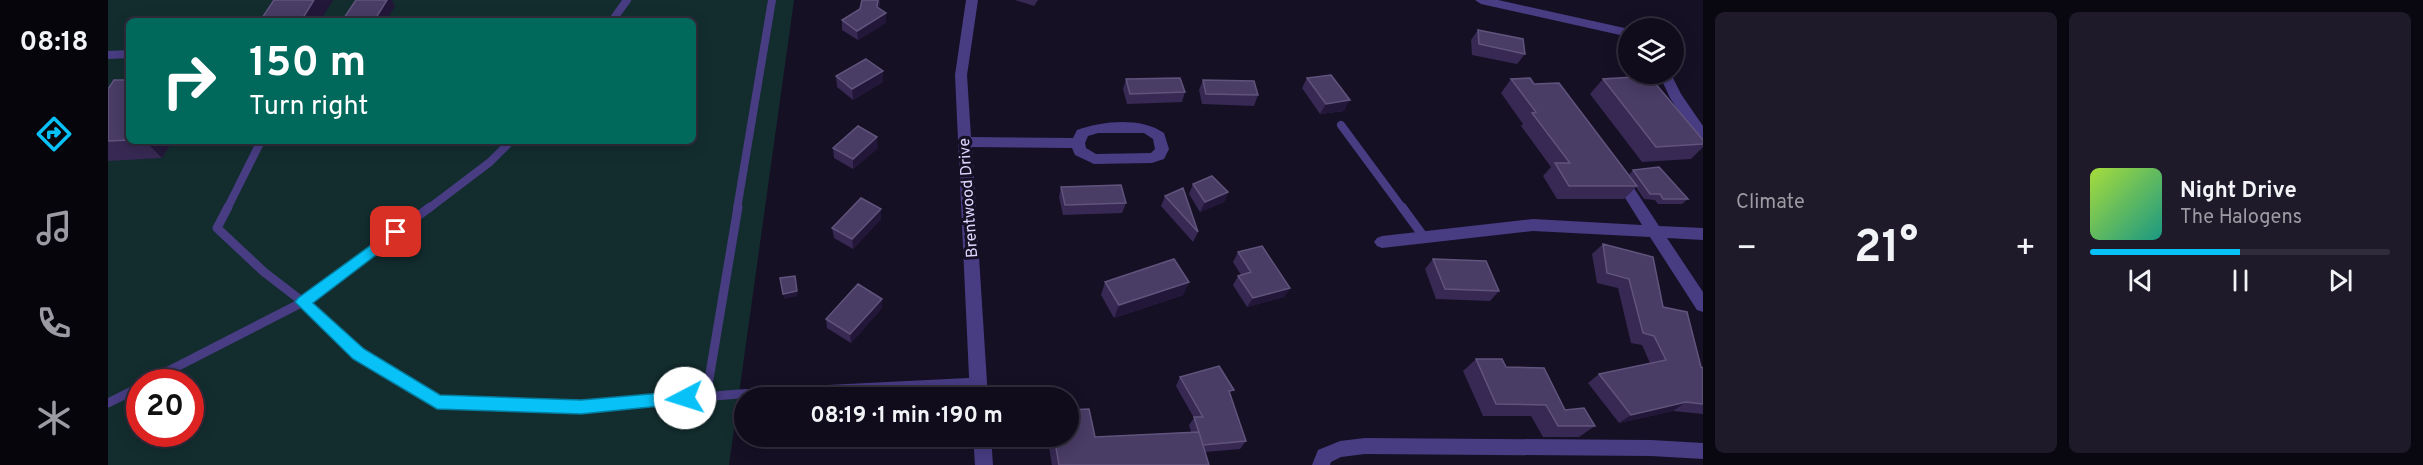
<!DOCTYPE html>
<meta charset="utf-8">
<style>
body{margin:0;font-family:Overpass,sans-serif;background:#1e1a29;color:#f1f3f6;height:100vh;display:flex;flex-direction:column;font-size:22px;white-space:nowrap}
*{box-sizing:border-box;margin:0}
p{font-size:20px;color:#9c9ba3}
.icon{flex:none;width:33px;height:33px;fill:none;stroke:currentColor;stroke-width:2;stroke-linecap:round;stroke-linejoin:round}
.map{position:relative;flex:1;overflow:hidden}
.side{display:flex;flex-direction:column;gap:12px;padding:12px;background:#09070f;width:720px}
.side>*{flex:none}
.banner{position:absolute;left:18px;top:18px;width:570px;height:126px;border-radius:9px;box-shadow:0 3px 15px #0003,0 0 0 2px #302c3b;background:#00695c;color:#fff;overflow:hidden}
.controls{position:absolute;left:1510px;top:18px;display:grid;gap:12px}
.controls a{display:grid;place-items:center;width:66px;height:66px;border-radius:50%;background:#100c1c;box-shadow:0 3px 15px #0003,0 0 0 2px #302c3b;font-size:30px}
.speed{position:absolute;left:18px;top:369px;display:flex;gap:12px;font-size:30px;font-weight:700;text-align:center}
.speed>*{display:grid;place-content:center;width:78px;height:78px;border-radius:50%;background:#100c1c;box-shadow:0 3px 15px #0003,0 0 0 2px #302c3b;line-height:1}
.speed .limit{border:9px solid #d22;background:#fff;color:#111}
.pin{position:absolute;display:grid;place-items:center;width:51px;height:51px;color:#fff;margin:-26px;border-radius:12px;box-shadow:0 3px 9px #0006}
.me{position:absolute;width:66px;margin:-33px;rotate:265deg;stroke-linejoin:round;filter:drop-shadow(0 0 4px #0008)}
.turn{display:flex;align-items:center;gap:21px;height:126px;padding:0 24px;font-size:27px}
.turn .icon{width:78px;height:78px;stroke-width:2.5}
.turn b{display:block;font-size:42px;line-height:51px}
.big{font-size:45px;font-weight:700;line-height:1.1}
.side .tile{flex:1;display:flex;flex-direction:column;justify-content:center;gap:9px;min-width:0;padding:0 21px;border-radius:9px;background:#1e1a29}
.song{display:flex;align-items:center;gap:18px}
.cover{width:72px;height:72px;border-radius:9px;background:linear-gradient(135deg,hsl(80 70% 55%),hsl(170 70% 35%))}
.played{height:6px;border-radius:3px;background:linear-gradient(90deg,#08c1f7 50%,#302c3b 50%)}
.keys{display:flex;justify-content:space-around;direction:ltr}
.heat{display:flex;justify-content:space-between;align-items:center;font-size:33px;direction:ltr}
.side .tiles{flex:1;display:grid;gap:12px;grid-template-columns:repeat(2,1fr)}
.trip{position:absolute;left:626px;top:387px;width:345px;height:60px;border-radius:30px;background:#100c1c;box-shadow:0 3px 15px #0003,0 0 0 2px #302c3b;font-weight:700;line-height:60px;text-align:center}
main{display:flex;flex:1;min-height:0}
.dock{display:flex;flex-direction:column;width:108px;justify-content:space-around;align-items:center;background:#06050b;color:#9c9ba3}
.dock .icon{width:42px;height:42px}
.dock .on{color:#08c1f7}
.dock b{font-size:27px;color:#f1f3f6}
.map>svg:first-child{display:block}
.green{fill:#132d2f;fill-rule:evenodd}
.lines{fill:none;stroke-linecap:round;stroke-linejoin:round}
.service-far1{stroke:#483c83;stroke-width:8}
.service{stroke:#483c83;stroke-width:9}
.minor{fill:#483c83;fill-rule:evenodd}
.wall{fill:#372953}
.shaded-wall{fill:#221739}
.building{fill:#493c65;stroke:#60547d;stroke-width:1.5}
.route{fill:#08c1f7;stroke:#057da1;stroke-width:1.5}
.labels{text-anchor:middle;stroke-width:6;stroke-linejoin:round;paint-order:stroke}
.street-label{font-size:16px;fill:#dfd6fe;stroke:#161025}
</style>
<main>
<nav class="dock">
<b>08:18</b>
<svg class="icon on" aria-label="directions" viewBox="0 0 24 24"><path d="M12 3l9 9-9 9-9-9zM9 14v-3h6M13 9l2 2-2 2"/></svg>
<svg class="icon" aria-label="music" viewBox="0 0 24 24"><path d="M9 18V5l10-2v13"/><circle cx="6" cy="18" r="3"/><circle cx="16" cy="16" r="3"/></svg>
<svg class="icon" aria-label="phone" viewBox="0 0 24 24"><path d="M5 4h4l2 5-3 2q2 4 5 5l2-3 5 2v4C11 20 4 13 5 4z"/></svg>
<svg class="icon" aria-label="climate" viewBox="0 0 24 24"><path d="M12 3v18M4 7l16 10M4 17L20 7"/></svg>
</nav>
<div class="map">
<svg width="1595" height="465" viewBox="0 0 1595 465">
<rect width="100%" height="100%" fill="#161025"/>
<path class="green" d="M0 0H686L621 465H0ZM21 21H585V141H21ZM32 382H82V434H32Z"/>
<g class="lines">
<path class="service-far1" d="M504 21 519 0
M0 55 21 54
M1233 125 1295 209
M119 209 153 141
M320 209 382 162 403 141
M629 209 664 0"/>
<path class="service" d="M322 207 195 302 250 354 329 402 473 407 631 394 870 382
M1294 207 1316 237
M39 382 195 302 156 272 109 228 120 207
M598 397 630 207
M0 403 32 387"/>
<path class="minor" d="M858 0H870L859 75 863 137 965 138 969 130C996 121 1032 117 1056 133L1061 149 1056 159 1044 163 986 164 967 155 964 148 864 147 880 398H862L847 75ZM990 133H1036L1045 139 1047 149 1043 153 988 154 978 148 977 143 980 136Z
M1367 0H1390L1521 29V37L1373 4Z
M1551 74H1563L1573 94 1595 126V141L1590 139 1562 98Z
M1511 172 1516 173 1551 226 1595 228V240L1559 238 1595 292V312L1589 310 1542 237 1425 231 1274 248 1269 246 1266 242 1269 238 1274 236 1425 219 1534 225 1504 177Z
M865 436H883L885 465H867Z
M1257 438 1543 440 1595 443V459L1543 456 1257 454 1233 457 1223 462 1222 465H1204L1210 450 1232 441Z"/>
</g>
<path class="wall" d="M754 0H772L771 9 778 13V23L750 40 734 30V20L752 9Z
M907 0H930L926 6Z
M1370 30 1417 54 1409 64 1364 55 1363 40Z
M775 71V82L745 100 729 87 728 76Z
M1199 78 1236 111 1212 114 1194 88Z
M1018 79 1077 92 1074 102 1019 104 1015 89Z
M1403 79 1426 84 1521 175 1525 170 1580 199 1574 204H1550L1547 200 1536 199 1528 187 1516 199H1449L1435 176 1443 167 1413 126 1415 124 1393 93Z
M1495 79 1595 140V147L1583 159 1534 162 1482 94Z
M21 80V141H65L54 158 0 161V89Z
M1095 80 1150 95 1146 106 1094 104 1091 90Z
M725 148H770L745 169 726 158Z
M1085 184 1120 192 1116 202 1092 212 1081 194Z
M953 187 1018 203 1014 213 955 215 951 197Z
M1057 196 1090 232 1085 242 1053 206Z
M773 209V219L745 249 726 238 724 228Z
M1495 244 1555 307 1593 367 1595 368V414L1565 411 1511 423 1480 383 1491 374 1542 363 1534 345 1523 343 1510 288 1489 283 1484 254Z
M1130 252 1182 288 1176 297 1139 307 1125 285 1130 276 1133 275 1125 262Z
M1325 259 1391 291 1382 301 1328 299 1317 269Z
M997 282H1081L1075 295 1006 318 993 295Z
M774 299V308L743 343 719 328 718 319Z
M1368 359 1398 367 1457 410 1487 426 1471 437H1435L1423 416H1375L1355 371Z
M1072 377 1122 395 1138 441 1132 449 1097 452 1101 465H944L939 436 987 437 1083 432 1081 425 1086 418 1068 386Z"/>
<path class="shaded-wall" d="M206 0H225L212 21H193Z
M279 0H284L287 6 278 21H266Z
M770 0H772L769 17V7Z
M778 13V23L750 40 749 31Z
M775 71V82L745 100 744 89Z
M1242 100 1236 111 1212 114 1218 104Z
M769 137 770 148 745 169V159Z
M37 141H65L54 158Z
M1120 192 1116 202 1092 212 1097 202Z
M773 209V219L745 249 744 239Z
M1081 282 1075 295 1006 318 1011 305Z
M1182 288 1176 297 1139 307 1145 298Z
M689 291 690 296 676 299 675 294Z
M774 299V308L743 343 742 334Z
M1578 402 1565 411 1511 423 1523 415Z"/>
<path class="building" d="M166 0H206L193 21H152Z
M248 0H279L266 21H234Z
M754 0H770L769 7 778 13 749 31 734 20 752 9Z
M1370 30 1415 39 1417 54 1371 44Z
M758 59 775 71 744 89 728 76Z
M1223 75 1242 100 1218 104 1199 78Z
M1541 76 1595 140V144L1548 147 1495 79Z
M1072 78 1077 92 1022 94 1018 79Z
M1422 78 1426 84 1451 83 1529 186H1461L1447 163H1462L1424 113 1428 112 1403 79Z
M6 80H21V140L0 141V89Z
M1095 80 1146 81 1150 95 1098 94Z
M750 126 769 137 745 159 725 148Z
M1551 167 1580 199H1555L1552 194H1542L1525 170Z
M1104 176 1120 192 1097 202 1085 184Z
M1013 185 1018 203 957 205 953 187Z
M1075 188 1090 232 1057 196Z
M753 198 773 209 744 239 724 228Z
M1495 244 1545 257 1555 307 1579 312 1593 367 1595 368V404L1578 402 1523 415 1491 374 1558 360 1546 336 1535 333 1521 279 1499 273Z
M1154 246 1182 288 1145 298 1130 276 1143 272 1130 252Z
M1066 259 1081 282 1011 305 997 282Z
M1325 259 1378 261 1391 291 1337 289Z
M687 276 689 291 675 294 672 278Z
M750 284 774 299 742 334 718 319Z
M1368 359H1394L1398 367 1436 368 1457 410 1476 408 1487 426H1450L1438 405 1388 404Z
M1111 366 1126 390 1121 391 1138 441 1095 445 1086 417H1095L1072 377Z
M981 409 987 437 1091 432 1101 465H951L946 436H960V410Z"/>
<path class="route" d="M288 227 295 232 293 236 205 303 256 349 332 395 473 400 577 391 582 393 585 398 582 403 473 414 329 409 245 359 187 302 190 298Z"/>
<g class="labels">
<g class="street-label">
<text transform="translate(859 198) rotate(-94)" y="6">Brentwood Drive</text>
</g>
</g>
</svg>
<div class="controls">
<a><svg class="icon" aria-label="layers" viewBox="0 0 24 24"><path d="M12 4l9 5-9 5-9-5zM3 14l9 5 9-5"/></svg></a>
</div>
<div class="speed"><div class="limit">20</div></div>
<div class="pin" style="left:288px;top:232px;background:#d93025"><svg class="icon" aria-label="arrive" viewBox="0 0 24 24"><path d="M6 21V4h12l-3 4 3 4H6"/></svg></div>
<svg class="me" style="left:577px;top:398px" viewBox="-20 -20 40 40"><circle r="19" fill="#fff"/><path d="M0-13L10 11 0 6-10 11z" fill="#08c1f7"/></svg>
<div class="trip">08:19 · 1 min · 190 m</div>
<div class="banner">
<div class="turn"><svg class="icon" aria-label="right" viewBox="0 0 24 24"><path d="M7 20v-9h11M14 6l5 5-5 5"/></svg><div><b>150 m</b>Turn right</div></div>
</div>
</div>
<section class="side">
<div class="tiles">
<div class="tile"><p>Climate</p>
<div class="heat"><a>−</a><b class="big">21°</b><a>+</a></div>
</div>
<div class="tile">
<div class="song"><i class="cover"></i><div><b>Night Drive</b><p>The Halogens</p></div></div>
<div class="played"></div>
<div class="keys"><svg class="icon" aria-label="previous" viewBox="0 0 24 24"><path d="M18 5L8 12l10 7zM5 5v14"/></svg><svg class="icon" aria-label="pause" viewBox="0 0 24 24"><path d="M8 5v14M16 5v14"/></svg><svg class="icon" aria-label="next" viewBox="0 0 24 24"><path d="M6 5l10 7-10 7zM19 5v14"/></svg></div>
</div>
</div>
</section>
</main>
